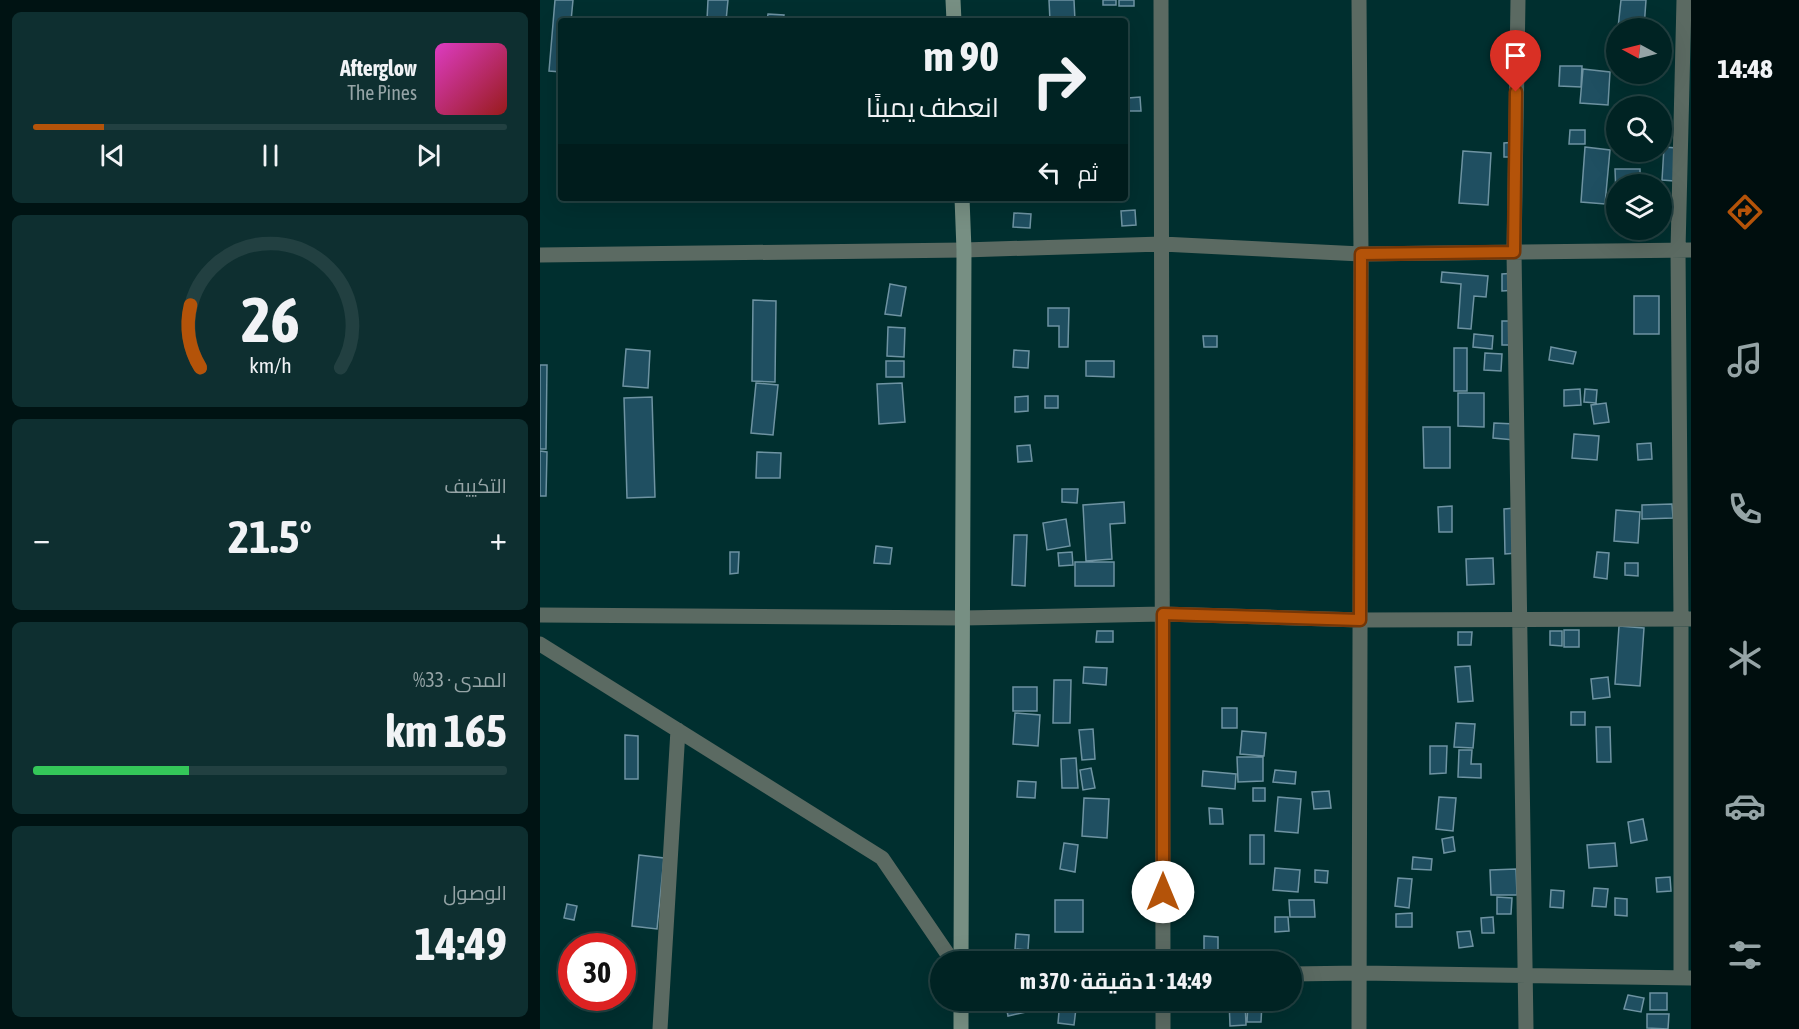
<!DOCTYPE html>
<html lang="ar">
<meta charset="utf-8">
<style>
body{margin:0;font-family:"Asap Condensed",Cairo,sans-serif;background:#0e2f30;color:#f1f3f6;direction:rtl;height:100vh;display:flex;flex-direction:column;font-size:22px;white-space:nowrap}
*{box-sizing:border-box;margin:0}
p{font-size:20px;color:#95a4a6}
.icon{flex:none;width:33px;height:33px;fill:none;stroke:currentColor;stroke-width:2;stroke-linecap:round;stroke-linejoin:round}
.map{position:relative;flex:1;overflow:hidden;direction:ltr}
.side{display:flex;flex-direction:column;gap:12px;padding:12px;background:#001313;width:540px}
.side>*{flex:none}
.banner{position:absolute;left:18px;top:18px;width:570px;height:183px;border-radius:6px;box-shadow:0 6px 24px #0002,0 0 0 2px #224041;direction:rtl;background:#002323;color:#f1f3f6;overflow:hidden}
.needle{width:39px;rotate:277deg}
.fabs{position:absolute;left:1066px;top:18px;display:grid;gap:12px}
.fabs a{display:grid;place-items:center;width:66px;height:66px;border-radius:50%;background:#002323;box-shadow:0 6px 24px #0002,0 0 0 2px #224041;font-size:30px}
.speed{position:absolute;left:18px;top:933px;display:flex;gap:12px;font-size:30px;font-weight:700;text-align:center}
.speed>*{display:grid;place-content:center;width:78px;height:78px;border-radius:50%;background:#002323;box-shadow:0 6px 24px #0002,0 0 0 2px #224041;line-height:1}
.speed .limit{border:9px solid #d22;background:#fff;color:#111}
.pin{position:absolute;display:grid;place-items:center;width:51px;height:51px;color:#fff;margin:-62px -26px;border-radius:50% 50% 50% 0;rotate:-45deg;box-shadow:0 0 6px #0007}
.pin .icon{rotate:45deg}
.me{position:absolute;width:66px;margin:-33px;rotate:0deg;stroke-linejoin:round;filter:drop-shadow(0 0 4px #0008)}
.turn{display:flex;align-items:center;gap:21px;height:126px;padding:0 30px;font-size:27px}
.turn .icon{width:78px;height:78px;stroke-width:2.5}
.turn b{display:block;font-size:42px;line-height:51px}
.then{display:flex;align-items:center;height:57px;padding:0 30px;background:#0003;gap:12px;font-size:22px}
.big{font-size:45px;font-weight:700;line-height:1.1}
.side .card{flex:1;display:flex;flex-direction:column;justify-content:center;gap:9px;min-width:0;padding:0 21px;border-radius:9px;background:#0e2f30}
.side .dial{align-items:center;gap:0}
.dial svg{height:156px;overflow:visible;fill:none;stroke:#224041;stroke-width:7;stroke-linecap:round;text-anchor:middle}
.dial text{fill:#f1f3f6;stroke:none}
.song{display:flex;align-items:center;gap:18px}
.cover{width:72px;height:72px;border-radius:9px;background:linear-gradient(135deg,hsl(310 70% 55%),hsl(0 70% 35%))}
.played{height:6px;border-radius:3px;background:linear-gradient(90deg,#b45309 15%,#224041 15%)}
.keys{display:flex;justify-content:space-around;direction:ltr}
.heat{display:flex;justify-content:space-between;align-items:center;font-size:33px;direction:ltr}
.charge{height:9px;border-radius:4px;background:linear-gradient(90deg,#34c759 33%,#224041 0)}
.trip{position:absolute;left:390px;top:951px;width:372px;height:60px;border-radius:30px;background:#002323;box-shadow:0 6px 24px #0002,0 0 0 2px #224041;font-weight:700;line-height:60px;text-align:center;direction:rtl}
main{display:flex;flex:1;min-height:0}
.menu{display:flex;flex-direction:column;width:108px;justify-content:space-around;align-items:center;background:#000e0e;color:#95a4a6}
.menu .icon{width:42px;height:42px}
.menu .current{color:#b45309}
.menu b{font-size:27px;color:#f1f3f6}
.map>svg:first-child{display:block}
.building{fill:#1f4f61;stroke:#6e93a2;stroke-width:1.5}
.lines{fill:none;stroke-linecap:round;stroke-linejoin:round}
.street{stroke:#5b6a62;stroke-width:15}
.secondary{stroke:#778f83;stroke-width:15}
.route-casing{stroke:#753606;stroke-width:15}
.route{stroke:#b45309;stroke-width:10}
</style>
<main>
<nav class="menu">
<b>14:48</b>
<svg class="icon current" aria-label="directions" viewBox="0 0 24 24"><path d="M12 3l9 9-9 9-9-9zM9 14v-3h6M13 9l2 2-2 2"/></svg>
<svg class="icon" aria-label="music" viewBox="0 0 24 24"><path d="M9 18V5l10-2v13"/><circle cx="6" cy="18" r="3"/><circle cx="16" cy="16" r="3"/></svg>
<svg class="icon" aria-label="phone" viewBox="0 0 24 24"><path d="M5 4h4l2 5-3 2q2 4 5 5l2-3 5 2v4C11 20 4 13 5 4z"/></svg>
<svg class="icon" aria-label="climate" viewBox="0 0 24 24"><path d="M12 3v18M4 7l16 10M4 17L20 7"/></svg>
<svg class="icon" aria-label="car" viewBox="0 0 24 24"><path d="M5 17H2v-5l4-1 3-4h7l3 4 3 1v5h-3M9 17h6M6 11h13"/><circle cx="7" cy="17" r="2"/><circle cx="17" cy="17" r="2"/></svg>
<svg class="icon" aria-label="filters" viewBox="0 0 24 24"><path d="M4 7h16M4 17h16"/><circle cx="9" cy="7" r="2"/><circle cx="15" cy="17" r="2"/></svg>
</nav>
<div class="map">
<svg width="1151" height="1029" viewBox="0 0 1151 1029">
<rect width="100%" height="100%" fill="#002f2f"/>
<path class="building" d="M15 0H33L31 21H21V72L9 71Z
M168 0H188L186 21 167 20Z
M509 0H534L535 21H510Z
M563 0H576V5H563Z
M579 0H594V6H579Z
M1081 0H1106L1104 28H1078Z
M228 14 244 15 243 21H227Z
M1020 66H1042L1041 87 1019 86Z
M1043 69 1070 72 1068 105 1040 103Z
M600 97 601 111H589L588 98Z
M1030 130H1045V144H1029Z
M977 142 978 157H964V143Z
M1045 147 1070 150 1065 204 1041 202Z
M1124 147 1137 148 1134 181 1122 180Z
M923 151 951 153 948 205 919 203Z
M1075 169H1100V184H1077V194H1076Z
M595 210 596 225 582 226 581 211Z
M474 213 491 214 490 228 473 227Z
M902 272 948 276 946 297 934 296 931 329 918 328 921 284 901 282Z
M976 273 977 290 962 291V274Z
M350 284 366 287 361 316 345 314Z
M1094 296H1119V334H1094Z
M213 300 236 301 235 382 212 381Z
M508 308H529L528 347H519V326H508Z
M962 321H975V345H962Z
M348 327 365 328 364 357 347 356Z
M934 334 953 336 952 349 933 347Z
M663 336H677V347H664Z
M1011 347 1036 352 1033 364 1009 360Z
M914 348H927V391H914Z
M86 349 110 351 108 388 83 386Z
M474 350 489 351 488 368 473 367Z
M945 353 962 354 961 371 944 370Z
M346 361H364V377H346Z
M546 361H574V377L546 376Z
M0 365H7L6 449H0Z
M216 383 238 385 233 435 211 433Z
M362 383 365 422 339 424 337 384Z
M1040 389 1041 405 1024 406V390Z
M1045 389 1057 390 1056 403 1044 402Z
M918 393H944V427L918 426Z
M488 396V411L475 412V397Z
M505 396H518V408H505Z
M112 397 115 497 87 498 84 398Z
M1066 403 1069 422 1054 424 1051 405Z
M954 423 975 424 974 440 953 438Z
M883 427H910V468H884Z
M1034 434 1059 436 1057 460 1032 458Z
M1111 443 1112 459 1098 460 1097 444Z
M490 445 492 461 478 462 477 446Z
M0 451 7 452 6 496H0Z
M217 452 241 453 240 478H216Z
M522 489H538L537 503 522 502Z
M584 502 585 523 570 524 572 559 546 561 543 505Z
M1132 504 1133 518 1102 519V505Z
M912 506V532H899L898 507Z
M975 508 977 553 965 554 964 509Z
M1076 510 1100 512 1098 543 1074 541Z
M526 519 530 546 507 550 503 523Z
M474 535H487L485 586 472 585Z
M336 546 352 548 350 564 334 563Z
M190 552H199L198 573 190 574Z
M532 552 533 565 519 566 518 553Z
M1057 552 1069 553 1067 579 1054 577Z
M953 558 954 584 927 585 926 559Z
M535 562H574V586H535Z
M1085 563H1098V576L1085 575Z
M1079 626 1104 628 1100 686 1075 684Z
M1024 630H1039V647H1024Z
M557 631H573V642H556Z
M1010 631H1022V646L1010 645Z
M918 632H932L931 645H918Z
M930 666 933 701 918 702 915 667Z
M544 667 567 668 566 685 543 683Z
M1068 677 1070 697 1053 699 1051 679Z
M514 680H531L530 723H513Z
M473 687H497V711H473Z
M682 708H697V728H682Z
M1031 712H1045V725H1031Z
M475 713 500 715 498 746 473 744Z
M916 723 935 724 933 748 914 747Z
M1056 727H1070L1071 762H1057Z
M553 729 555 759 542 760 539 730Z
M702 731 726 733 724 756 700 754Z
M85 735 98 736V779H85Z
M890 746H907L906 773 890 774Z
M919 750H932L931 764H941V778L918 777Z
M697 757H723V781L698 782Z
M536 758 538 788H522L521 759Z
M551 768 555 788 543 790 540 770Z
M735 770 756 772 755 784 733 782Z
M663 771 696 774 695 789 662 786Z
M478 781 496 782 495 798 477 797Z
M713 788H725V801H713Z
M789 791 791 808 774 809 772 792Z
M738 797 761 799 758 833 735 831Z
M899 797 916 798 913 831 896 829Z
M544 798 569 799 567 838 542 836Z
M669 808 682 809 683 824H670Z
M1103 819 1107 840 1091 843 1088 822Z
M710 835H724V864H710Z
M913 837 915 851 904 853 902 839Z
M524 843 538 845 535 872 520 869Z
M1075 843 1077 866 1049 868 1047 845Z
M99 855 124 858 117 929 92 926Z
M873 857 892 859 891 870 872 869Z
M735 868 760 870 758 892 733 890Z
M976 869 977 895H951L950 870Z
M775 870 788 871 787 883 775 882Z
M1130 877 1131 891 1117 892 1116 878Z
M858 878 872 879 869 908 855 906Z
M1054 888 1068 889 1066 907 1052 906Z
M1011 890 1024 891 1023 908 1010 907Z
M957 897 972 898 971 914H957Z
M1075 898 1087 899V916L1075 915Z
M515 900H543V932H515Z
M749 900H774L775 917H750Z
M27 904 37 906 34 920 24 918Z
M872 913V927H856V914Z
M735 917H748L749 931 735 932Z
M953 917 954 933H942L941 918Z
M930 931 933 946 919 948 917 932Z
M476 934 489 935 488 950 475 949Z
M664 936 678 937V952H664Z
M52 944H67V946H52Z
M1110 993H1127V1010H1110Z
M1088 995 1104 998 1101 1012 1084 1009Z
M465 1000H489L491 1011 468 1016Z
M520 1000H537L534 1025 518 1023Z
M689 1000H705L706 1025 690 1026Z
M708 1003H722L721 1022H707Z
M1107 1014H1129L1128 1029 1107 1028Z"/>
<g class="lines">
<path class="street" d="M621 0 623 962
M978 0 974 252 986 1029
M0 255 424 250 622 244 821 254 1151 250
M0 615 422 618 623 614 820 620 1151 619
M0 644 342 858 413 962
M752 974 820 973 1151 978
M1141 978V619L1138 250 1144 0
M623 1000V1029
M120 1029 138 730
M819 1029 821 254 819 0"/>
<path class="secondary" d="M413 0 414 21
M421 962 424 250 422 198
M421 1029V1000"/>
</g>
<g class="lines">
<g class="route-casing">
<path id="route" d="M623 892V614L820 620 821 254 974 252 976 92"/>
</g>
<use href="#route" class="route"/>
</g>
</svg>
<div class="fabs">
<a><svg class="needle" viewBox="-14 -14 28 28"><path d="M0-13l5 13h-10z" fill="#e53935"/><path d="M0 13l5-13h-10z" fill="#95a4a6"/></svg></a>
<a><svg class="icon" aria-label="search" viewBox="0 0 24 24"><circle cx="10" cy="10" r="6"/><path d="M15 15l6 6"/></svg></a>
<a><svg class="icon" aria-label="layers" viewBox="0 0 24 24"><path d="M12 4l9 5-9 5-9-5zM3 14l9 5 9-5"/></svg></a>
</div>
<div class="speed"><div class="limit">30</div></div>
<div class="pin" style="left:976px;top:92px;background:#d93025"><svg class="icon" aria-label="arrive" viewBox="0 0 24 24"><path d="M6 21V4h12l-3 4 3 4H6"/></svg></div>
<svg class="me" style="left:623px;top:892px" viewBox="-20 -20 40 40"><circle r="19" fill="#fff"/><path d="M0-13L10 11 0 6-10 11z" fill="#b45309"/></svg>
<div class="trip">14:49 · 1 دقيقة · 370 m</div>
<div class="banner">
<div class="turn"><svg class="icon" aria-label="right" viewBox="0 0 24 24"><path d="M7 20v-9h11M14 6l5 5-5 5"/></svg><div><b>90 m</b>انعطف يمينًا</div></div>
<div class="then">ثم<svg class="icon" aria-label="left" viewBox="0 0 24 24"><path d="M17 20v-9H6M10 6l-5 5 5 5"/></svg></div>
</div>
</div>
<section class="side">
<div class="card">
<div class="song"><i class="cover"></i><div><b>Afterglow</b><p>The Pines</p></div></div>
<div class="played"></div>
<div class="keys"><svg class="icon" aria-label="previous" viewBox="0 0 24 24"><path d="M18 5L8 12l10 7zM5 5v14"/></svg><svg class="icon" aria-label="pause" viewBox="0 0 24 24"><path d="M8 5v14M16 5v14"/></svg><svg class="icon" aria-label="next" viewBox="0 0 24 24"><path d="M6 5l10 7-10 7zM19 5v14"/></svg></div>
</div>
<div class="card dial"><svg viewBox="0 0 100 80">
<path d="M14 69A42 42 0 1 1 86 69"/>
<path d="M14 69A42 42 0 0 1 9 37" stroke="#b45309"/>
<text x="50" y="56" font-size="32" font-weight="700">26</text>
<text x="50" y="72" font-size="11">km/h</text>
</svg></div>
<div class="card"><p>التكييف</p>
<div class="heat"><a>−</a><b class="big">21.5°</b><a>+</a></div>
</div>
<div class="card"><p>المدى · 33%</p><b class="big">165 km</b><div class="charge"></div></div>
<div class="card"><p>الوصول</p><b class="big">14:49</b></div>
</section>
</main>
